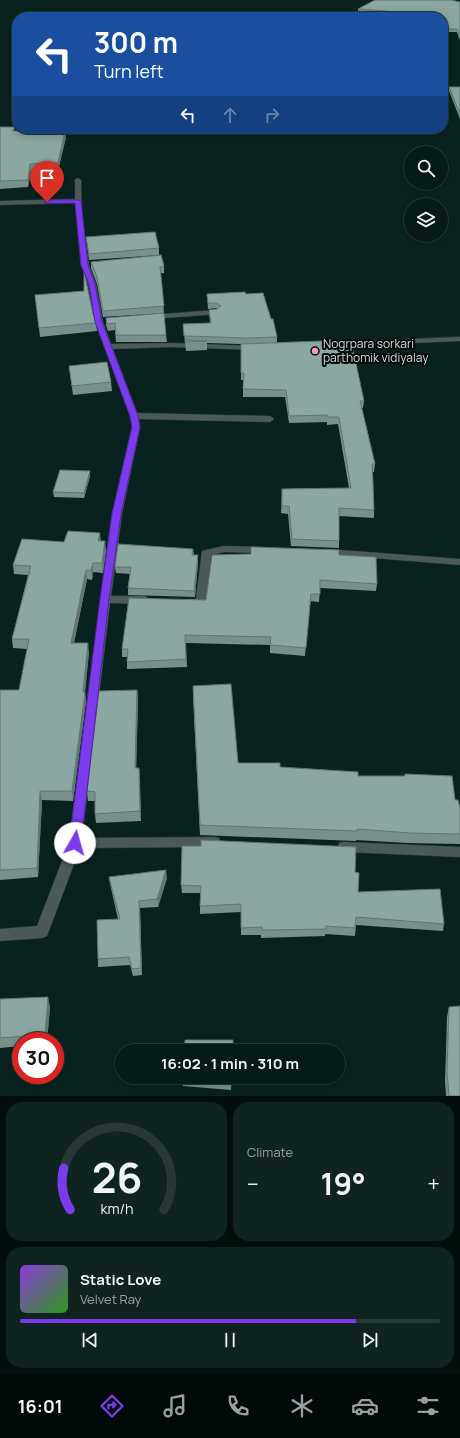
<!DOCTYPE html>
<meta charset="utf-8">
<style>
body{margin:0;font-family:Manrope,sans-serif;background:#0f2320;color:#f1f3f6;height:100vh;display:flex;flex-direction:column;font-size:15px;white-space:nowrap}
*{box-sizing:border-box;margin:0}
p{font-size:13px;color:#98a1a1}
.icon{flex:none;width:22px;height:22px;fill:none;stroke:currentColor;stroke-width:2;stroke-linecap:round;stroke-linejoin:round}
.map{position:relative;height:1096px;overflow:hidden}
.panel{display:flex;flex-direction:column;gap:6px;padding:6px;background:#030e0d;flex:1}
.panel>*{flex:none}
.banner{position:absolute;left:12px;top:12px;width:436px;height:122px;border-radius:16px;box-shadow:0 2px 10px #0003,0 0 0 1px #273836;background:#1a4fa0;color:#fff;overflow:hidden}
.tools{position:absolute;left:404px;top:146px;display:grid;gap:8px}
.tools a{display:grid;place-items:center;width:44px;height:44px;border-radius:50%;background:#061a17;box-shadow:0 2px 10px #0003,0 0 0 1px #273836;font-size:20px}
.speed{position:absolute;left:12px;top:1032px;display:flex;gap:8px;font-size:20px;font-weight:700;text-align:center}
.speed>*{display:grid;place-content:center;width:52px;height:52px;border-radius:50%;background:#061a17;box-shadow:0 2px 10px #0003,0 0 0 1px #273836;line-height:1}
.speed .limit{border:6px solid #d22;background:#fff;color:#111}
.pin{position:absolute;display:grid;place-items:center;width:34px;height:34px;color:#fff;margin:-41px -17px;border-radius:50% 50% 50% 0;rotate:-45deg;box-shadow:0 0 4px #0007}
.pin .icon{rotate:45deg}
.me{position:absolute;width:44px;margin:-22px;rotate:7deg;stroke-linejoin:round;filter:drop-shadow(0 0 3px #0008)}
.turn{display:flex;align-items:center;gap:14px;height:84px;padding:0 16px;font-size:18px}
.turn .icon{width:52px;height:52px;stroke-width:2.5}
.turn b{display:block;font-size:28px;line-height:34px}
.lanes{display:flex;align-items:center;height:38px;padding:0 16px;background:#0003;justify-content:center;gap:20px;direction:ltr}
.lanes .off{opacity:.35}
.big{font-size:30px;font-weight:700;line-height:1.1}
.panel .card{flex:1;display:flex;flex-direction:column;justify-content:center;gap:6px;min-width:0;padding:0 14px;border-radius:16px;background:#0f2320}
.panel .dial{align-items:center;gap:0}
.dial svg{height:104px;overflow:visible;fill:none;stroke:#273836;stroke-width:7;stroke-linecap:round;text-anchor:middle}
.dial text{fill:#f1f3f6;stroke:none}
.song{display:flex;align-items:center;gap:12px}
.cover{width:48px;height:48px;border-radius:6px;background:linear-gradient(135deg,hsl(270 70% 55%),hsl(110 70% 35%))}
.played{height:4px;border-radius:2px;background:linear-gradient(90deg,#7c3aed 80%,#273836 80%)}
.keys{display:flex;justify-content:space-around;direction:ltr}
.heat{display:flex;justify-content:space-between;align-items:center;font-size:22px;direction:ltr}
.panel .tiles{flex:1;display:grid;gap:6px;grid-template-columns:1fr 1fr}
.card:last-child{grid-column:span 2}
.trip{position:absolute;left:115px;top:1044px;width:230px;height:40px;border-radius:20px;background:#061a17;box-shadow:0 2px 10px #0003,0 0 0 1px #273836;font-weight:700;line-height:40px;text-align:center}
.tabs{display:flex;height:64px;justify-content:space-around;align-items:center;background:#020a09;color:#98a1a1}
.tabs .icon{width:28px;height:28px}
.tabs .current{color:#7c3aed}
.tabs b{font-size:18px;color:#f1f3f6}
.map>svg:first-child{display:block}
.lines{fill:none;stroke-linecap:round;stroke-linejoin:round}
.minor-casing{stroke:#243d39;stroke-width:1}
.minor{fill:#4d5957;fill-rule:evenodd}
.wall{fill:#77908b}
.shaded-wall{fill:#617571}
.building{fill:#8aa7a2;stroke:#617571}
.route{fill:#7c3aed;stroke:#51269a}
.poi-dot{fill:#f29ab0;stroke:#020a08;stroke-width:1.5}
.labels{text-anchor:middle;stroke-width:4;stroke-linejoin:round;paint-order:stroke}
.poi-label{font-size:12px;fill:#d0dfdc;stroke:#020a08;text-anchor:start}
</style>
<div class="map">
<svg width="460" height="1096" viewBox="0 0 460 1096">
<rect width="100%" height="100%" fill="#08231f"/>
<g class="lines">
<g class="minor-casing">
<path id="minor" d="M78 178 81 180 82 217 89 265 96 284 103 322 111 344 171 343 254 346 258 348 254 350 171 347 113 349 137 413 270 416 274 419 270 422 139 419 140 427 122 514 111 596H143L147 597 148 600 147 603 143 604 110 603 82 838 214 837 219 838 220 842 219 846 214 847 80 848 47 936 42 938 0 941V929L37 926 69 843 112 514 132 427 130 416 95 322 88 284 81 265 75 203 0 205V201L75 199V180Z
M216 310 220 312 219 314 152 319 148 317 152 315Z
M460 337V341L338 346 334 344 338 342Z
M224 546 263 547 268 550 263 553 224 552 211 555 206 603 205 606 201 607 186 605 185 602 186 599H196L202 551Z
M327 549 460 559V565L323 554 322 552 323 550Z
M344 842 460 847V857L344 852 339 851 338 847 339 843Z"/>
</g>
<use href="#minor" class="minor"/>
</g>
<path class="wall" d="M460 2V41L457 32H443V17L399 16 358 12V9Z
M449 87H460V119L449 91Z
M0 127 15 131 66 137 58 171H31L28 187 0 189Z
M86 237 159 248V255L89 260Z
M91 262 164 266V273H161L164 313 103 317 97 284 91 268Z
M207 294H246L271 319 277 337V343L364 401 363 408H362L375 464 374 472H373L374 510V518L339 516V548L291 546 288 514 281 513 282 489 349 488 338 424 327 425V422L289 423 285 397H243V380H241V344L207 343V350L186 351 183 324 210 323 209 310 217 309 216 308 208 309Z
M35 295 93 314 96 323 97 331 40 337Z
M106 318 166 335 167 342H116L115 330 108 331 106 325Z
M69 366 111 382 112 391 73 395Z
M90 476 84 498 54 497 53 492Z
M101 541 106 550 103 573 93 572 92 580 87 579 74 643 89 652 85 692 86 701 73 801 42 800 38 877 0 880V690H19L27 649 13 648 12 639 28 575 14 574 13 565 64 542Z
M193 549 194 555 198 562 195 597 128 595V588L130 574 116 573 115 567Z
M339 555 377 584 376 591 320 588 319 602 310 601 305 656 270 653V645L186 643 187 667 127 669V657H122V649L206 600Z
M137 690 138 700 136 768H139L141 821 96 823 95 814V801H88L87 791Z
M193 696 238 763 280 767 358 776H404L405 774 455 800 460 808V844L408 843 356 840V841L200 835Z
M355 872 358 892 444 924 443 931 356 925 355 936 325 934V936L261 938V935H241V912L200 914V893H182L181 885Z
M109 877 167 878 158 907 140 908 142 975 133 976 130 965 98 967V959L118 919 110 884Z
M0 999 50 1007 47 1041H21V1046L0 1048Z
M449 1007 460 1096H446L445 1081 447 1017Z
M182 1077H232L231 1090 183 1086Z"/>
<path class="shaded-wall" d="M65 130 66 137 58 171V163Z
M30 164 31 171 28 187V180Z
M90 471V476L84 498V493Z
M100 533 101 542 98 541Z
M105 541 106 550 103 573 102 563Z
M198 555V562L195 597 194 591Z
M93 563V572L92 580 91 570Z
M86 570 87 579 72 652 71 643Z
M88 643 89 652 85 692 86 701 73 801 72 791Z
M137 690 138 700 136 778 135 768Z
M139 768 140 778 141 821 140 811Z
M40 791 42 800 38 877 37 868Z
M166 870 167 878 158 907 157 899Z
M139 901 140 908 142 975 141 968Z
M48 997 50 1007 47 1041H46L45 1035Z"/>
<path class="building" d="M375 0H451L460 2V36L457 29H443V17H399V12L358 9Z
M449 87H460V114Z
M0 127H15L13 131 65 130 58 163 30 164 28 180 0 181Z
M155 232 159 248 89 254 86 237Z
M161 255 164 266 160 267 164 306 103 311 97 277 91 262Z
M84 271 93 314 96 323 39 328 35 295 84 291Z
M245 292 246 294 263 293 271 319H273L277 337 247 338 184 336 183 324 211 323 209 310 217 309 221 306 216 303H208L207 294Z
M164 313 166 335H116L115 323 107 324 106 318Z
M185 340 207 341 185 342Z
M351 340 364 401H360L375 464H372L374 510 339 508V541L292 539 289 506H282V489L351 488 339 417H328L327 415 289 416 286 390 243 389 244 373H241V344Z
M107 362 111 382 72 386 69 366Z
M60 470 90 471 84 493 53 492Z
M68 531 100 533 98 541H105L102 563H93L91 570H86L71 643H88L83 692H85L72 791H40L37 868 0 870V690H19L29 639H12L31 566 13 565 22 539 64 542Z
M118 544 193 549 192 555H198L194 591 128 588 131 567H115Z
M251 547 339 550V555L376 557 377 584 320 580V594H311L306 648 270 645 271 637 185 635 186 659 127 662 128 649H122L129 598 206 600 212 555 251 554Z
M231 684 238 763H280V767L358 772V776H405V774L452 776 455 800H458L460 808V834L410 833 357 829V831L200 825 193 686Z
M137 690 135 768H139L140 811 95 814V792L87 791 99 691Z
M201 840 356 847 355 872 359 873 358 892 440 889 444 924 356 917 355 928 326 926V929L262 930V927L241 928V904L200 906 201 886 181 885 182 846H201Z
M166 870 157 899 139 901 141 968 132 969 129 957 98 959 97 920 120 919 109 877Z
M48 997 45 1035 0 1038V999Z
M460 1006V1096H449L447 1071 449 1007Z
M185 1040H233V1051H184Z
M187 1077H231V1080Z"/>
<path class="route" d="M47 200H78L81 201 88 265 95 284 102 322 138 416 140 427 121 514 109 599 81 843 79 847 75 848 71 847 69 843 100 599 112 514 132 427 130 416 95 322 89 284 81 265 75 203H45L44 202Z"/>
<circle class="poi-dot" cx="315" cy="351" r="4"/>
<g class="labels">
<g class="poi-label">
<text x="323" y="348">Nogrpara sorkari<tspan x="323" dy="14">parthomik vidiyalay</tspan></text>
</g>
</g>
</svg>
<div class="tools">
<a><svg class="icon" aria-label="search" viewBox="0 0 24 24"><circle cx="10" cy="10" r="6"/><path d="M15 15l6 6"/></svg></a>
<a><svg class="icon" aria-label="layers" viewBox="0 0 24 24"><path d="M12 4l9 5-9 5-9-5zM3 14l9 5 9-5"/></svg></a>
</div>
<div class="speed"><div class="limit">30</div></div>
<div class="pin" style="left:47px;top:202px;background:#d93025"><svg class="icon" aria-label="arrive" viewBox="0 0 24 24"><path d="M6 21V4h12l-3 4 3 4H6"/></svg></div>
<svg class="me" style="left:75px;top:843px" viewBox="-20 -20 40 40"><circle r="19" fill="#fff"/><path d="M0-13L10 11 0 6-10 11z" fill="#7c3aed"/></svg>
<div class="trip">16:02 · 1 min · 310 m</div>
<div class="banner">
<div class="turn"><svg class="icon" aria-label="left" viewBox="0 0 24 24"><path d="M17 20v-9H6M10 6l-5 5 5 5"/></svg><div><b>300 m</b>Turn left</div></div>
<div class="lanes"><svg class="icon" aria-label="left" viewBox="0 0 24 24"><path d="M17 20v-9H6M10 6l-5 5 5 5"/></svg><svg class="icon off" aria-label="ahead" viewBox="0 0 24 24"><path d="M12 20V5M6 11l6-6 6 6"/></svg><svg class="icon off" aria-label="right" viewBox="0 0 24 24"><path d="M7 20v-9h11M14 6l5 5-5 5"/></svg></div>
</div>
</div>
<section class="panel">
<div class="tiles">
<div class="card dial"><svg viewBox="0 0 100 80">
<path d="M14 69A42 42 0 1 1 86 69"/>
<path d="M14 69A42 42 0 0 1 9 37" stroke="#7c3aed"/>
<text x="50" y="56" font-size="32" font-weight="700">26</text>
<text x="50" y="72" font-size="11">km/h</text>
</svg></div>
<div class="card"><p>Climate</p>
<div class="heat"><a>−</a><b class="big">19°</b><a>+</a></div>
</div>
<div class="card">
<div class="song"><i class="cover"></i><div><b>Static Love</b><p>Velvet Ray</p></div></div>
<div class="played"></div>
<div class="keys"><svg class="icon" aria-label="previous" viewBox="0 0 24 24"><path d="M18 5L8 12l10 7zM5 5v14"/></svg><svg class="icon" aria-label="pause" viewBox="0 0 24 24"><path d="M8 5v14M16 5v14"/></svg><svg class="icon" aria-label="next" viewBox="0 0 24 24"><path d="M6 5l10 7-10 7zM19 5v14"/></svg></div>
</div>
</div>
</section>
<nav class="tabs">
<b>16:01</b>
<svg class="icon current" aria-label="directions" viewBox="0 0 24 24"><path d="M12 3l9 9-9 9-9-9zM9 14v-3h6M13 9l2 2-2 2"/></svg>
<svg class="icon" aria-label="music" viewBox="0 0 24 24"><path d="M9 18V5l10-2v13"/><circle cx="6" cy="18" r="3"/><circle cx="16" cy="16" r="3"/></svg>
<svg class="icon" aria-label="phone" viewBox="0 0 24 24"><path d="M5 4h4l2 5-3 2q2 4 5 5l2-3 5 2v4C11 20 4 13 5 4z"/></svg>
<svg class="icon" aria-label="climate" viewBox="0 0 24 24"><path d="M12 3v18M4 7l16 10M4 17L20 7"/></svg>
<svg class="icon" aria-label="car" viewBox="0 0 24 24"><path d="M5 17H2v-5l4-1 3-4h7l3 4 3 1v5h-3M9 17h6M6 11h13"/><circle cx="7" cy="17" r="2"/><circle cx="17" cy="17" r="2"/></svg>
<svg class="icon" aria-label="filters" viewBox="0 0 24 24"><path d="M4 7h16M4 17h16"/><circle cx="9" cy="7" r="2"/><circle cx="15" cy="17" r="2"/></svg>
</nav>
